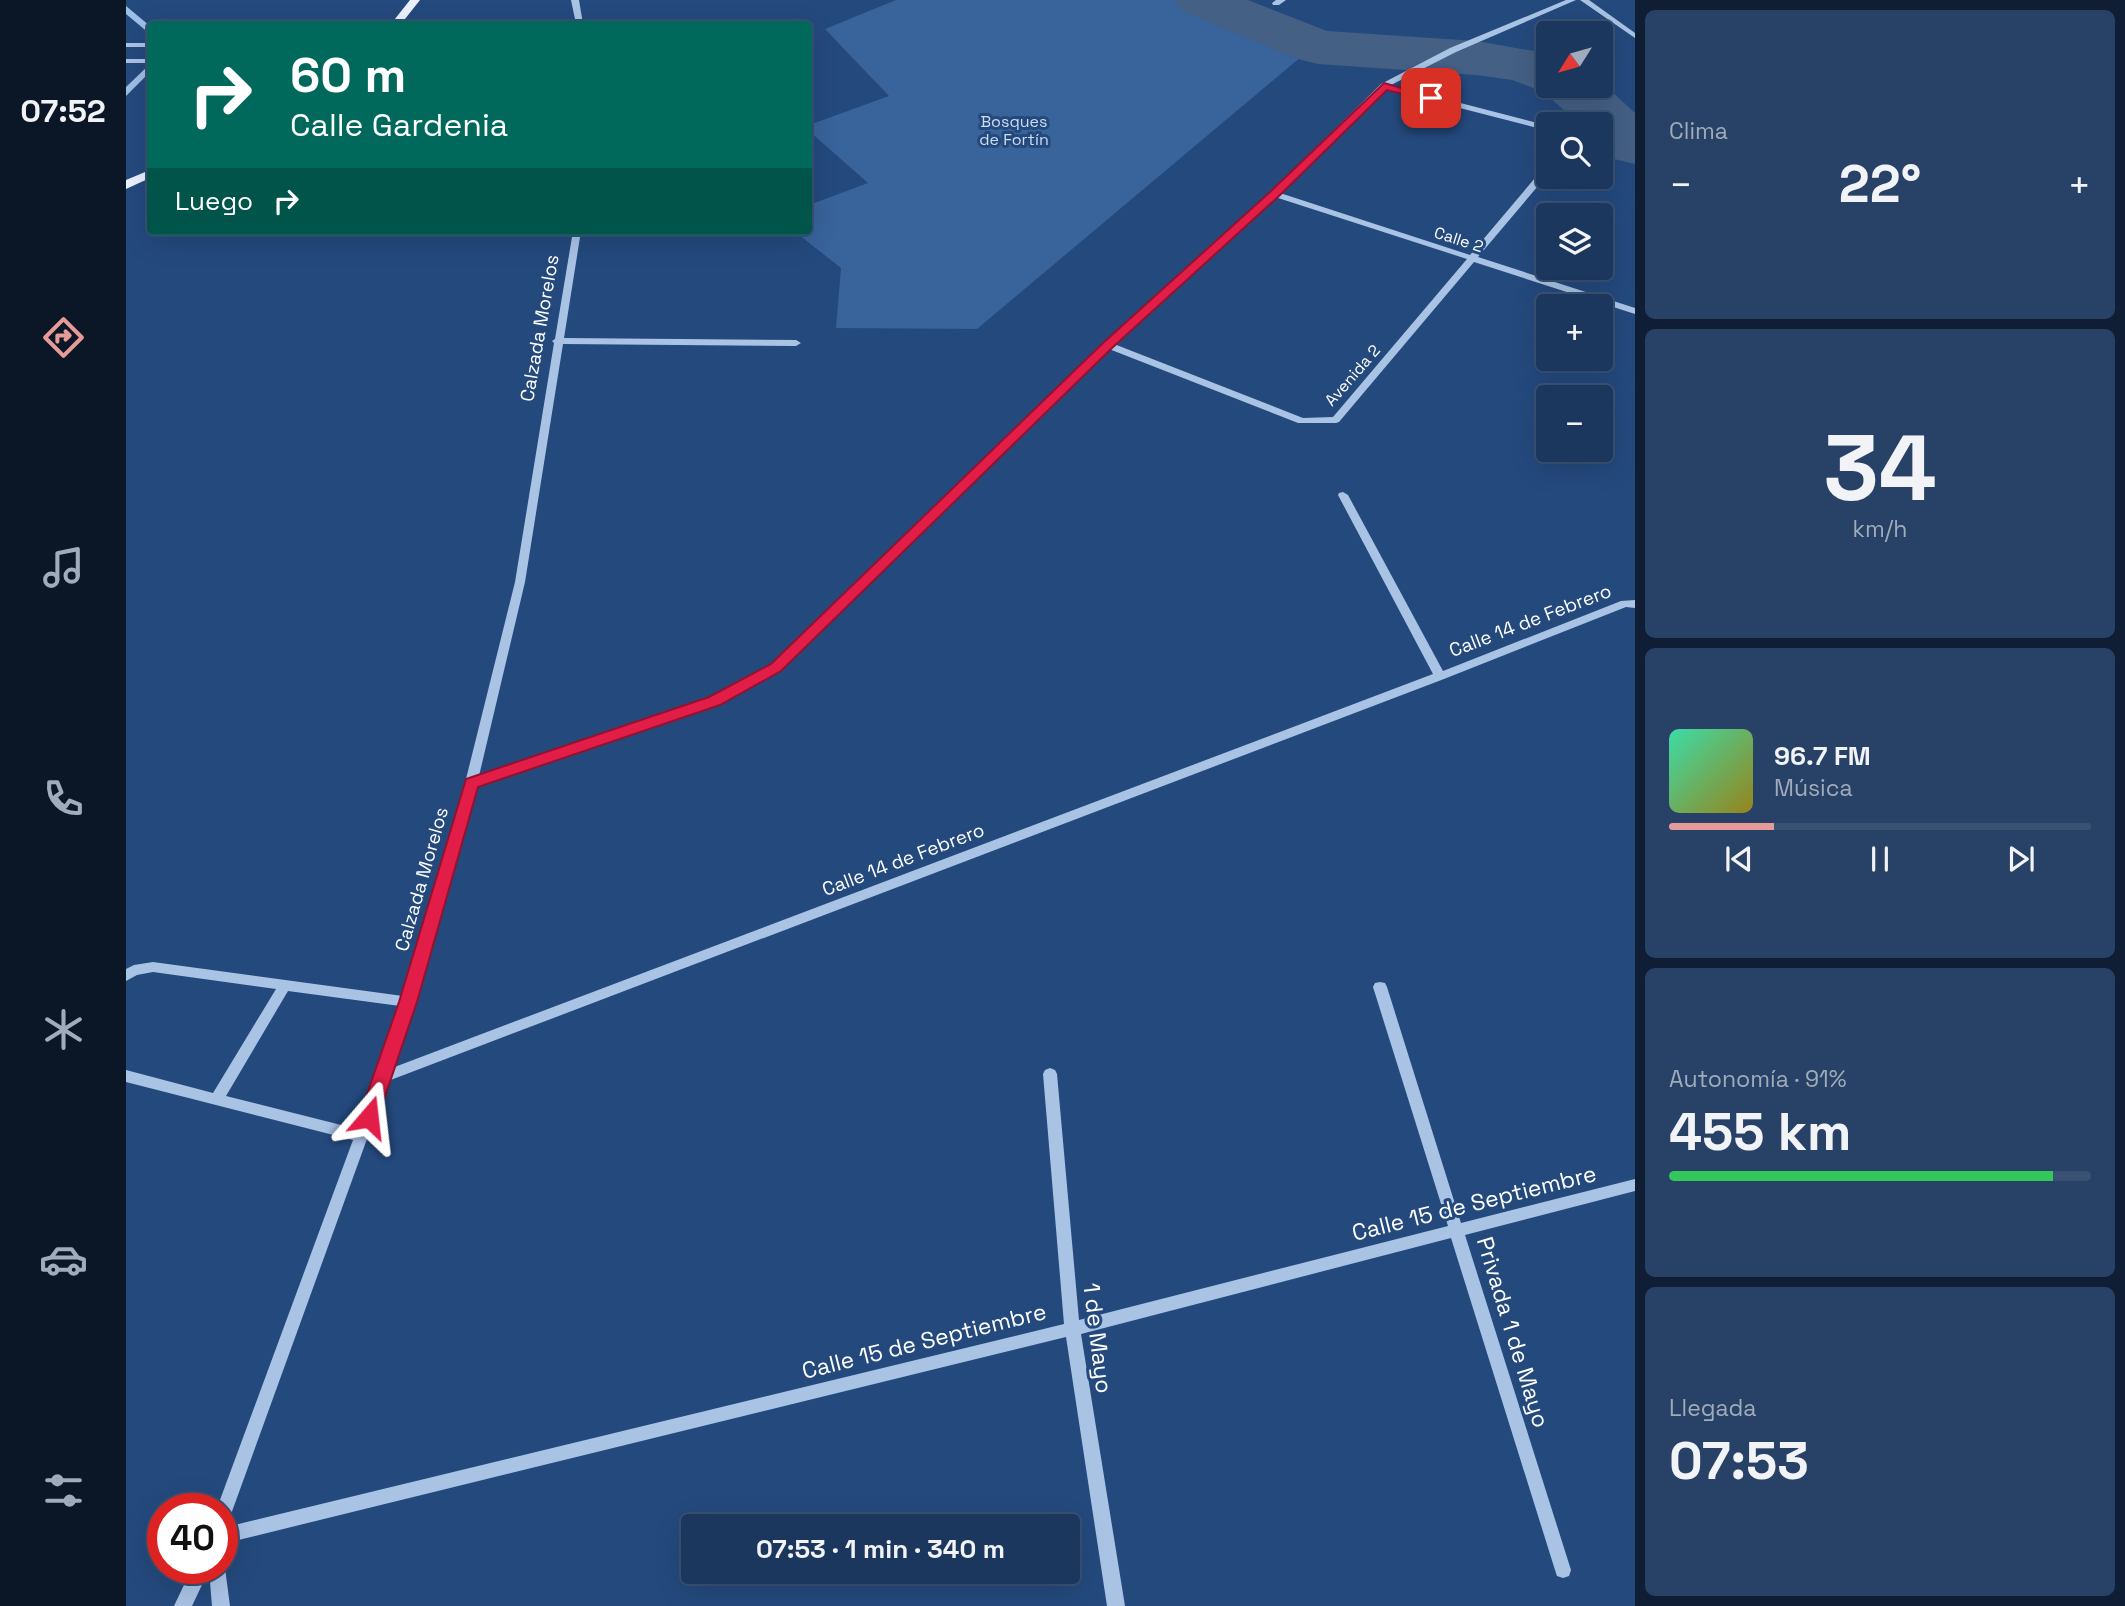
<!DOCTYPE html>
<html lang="es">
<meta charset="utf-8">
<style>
body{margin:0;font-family:"Space Grotesk",sans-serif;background:#284267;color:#f1f3f6;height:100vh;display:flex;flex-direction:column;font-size:26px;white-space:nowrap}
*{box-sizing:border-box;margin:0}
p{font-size:23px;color:#a0acbc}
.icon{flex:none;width:38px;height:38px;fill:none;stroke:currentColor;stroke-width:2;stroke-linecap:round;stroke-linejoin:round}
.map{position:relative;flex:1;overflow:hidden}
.side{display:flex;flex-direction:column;gap:10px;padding:10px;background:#0f1e34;width:490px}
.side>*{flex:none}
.guide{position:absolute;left:21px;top:21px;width:665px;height:214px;border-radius:7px;box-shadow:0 7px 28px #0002,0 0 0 2px #395173;background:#00695c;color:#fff;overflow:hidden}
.needle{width:46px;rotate:233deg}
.tools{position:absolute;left:1410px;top:21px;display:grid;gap:14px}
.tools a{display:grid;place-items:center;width:77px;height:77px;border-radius:7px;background:#1b375e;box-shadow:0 7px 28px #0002,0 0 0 2px #395173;font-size:35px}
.speed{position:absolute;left:21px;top:1493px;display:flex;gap:14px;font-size:35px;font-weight:700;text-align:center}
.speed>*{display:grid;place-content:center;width:91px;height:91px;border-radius:50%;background:#1b375e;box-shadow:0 7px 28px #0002,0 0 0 2px #395173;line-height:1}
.speed .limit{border:10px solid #d22;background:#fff;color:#111}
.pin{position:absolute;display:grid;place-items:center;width:60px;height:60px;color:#fff;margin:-30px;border-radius:14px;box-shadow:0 4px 10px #0006}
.me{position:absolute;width:77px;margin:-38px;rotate:17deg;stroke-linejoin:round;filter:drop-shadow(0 0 5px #0008)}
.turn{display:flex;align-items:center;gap:24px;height:147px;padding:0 28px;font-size:32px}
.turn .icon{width:91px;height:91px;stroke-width:2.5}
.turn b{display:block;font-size:49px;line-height:60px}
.then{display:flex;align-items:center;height:66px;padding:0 28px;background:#0003;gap:14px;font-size:26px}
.big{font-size:52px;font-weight:600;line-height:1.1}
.side .card{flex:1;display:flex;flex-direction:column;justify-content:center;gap:10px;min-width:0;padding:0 24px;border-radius:10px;background:#284267}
.side .dial{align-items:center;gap:0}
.dial b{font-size:91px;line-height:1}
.song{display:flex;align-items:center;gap:21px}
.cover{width:84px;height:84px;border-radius:10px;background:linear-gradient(135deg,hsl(160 70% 55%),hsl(50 70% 35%))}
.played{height:7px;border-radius:4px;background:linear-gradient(90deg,#e69b98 25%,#395173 25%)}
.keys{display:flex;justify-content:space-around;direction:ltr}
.heat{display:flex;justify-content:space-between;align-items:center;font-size:38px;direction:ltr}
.charge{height:10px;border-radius:5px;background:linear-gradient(90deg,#34c759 91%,#395173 0)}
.trip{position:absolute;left:555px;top:1514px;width:399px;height:70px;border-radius:7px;background:#1b375e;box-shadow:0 7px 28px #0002,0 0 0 2px #395173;font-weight:600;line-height:70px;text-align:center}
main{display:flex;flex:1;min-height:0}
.tabs{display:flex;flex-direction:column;width:126px;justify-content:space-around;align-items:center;background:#0b1626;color:#a0acbc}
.tabs .icon{width:49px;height:49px}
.tabs .active{color:#e69b98}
.tabs b{font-size:32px;color:#f1f3f6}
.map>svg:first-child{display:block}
.green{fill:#38639b}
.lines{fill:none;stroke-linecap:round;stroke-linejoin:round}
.stream{fill:#9dbee6;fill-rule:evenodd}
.river{fill:#446085;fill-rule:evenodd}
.minor{fill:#a9c3e5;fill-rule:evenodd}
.major{fill:#eaf1fd;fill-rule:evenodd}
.route{fill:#e11d48;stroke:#92132f;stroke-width:2}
.labels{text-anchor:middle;stroke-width:6;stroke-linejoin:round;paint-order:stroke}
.far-park-label{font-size:16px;fill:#ccdef4;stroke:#24497d}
.far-street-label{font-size:16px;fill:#fff;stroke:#24497d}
.street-label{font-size:19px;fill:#fff;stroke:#24497d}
.near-street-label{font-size:23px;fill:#fff;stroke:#24497d}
</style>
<main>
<nav class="tabs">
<b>07:52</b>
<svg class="icon active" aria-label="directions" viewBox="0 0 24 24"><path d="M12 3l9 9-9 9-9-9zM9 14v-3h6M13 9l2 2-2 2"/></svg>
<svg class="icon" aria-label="music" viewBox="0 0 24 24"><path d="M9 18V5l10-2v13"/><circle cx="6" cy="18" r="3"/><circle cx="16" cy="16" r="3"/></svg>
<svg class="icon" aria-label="phone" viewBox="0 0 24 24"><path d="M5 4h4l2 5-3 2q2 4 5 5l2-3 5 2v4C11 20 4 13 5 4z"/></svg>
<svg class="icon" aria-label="climate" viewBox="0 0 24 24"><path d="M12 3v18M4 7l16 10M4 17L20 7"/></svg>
<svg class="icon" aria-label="car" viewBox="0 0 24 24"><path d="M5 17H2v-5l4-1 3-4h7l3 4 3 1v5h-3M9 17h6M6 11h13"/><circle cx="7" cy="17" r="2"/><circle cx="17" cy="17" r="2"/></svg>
<svg class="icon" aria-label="filters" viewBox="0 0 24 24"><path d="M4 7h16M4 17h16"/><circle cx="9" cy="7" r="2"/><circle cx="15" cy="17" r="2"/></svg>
</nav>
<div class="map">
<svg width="1509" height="1606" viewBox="0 0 1509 1606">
<rect width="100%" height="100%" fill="#24497d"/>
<path class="green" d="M770 0H1103L1201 45 1176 56 851 329 710 328 715 268 668 231H682L683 205 742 183 683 131V125L763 96 699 29Z"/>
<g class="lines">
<path class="stream" d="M0 6 24 26V34L0 14Z
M24 64V72L0 96V87Z"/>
<path class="river" d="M1048 0H1122L1201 31 1350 41 1419 53 1423 55V86H1475V82L1509 113V164L1488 159 1475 146V124H1453L1418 92 1386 80 1350 75 1192 64 1172 59 1056 11Z"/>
<path class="minor" d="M445 0H453L457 24H450Z
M1150 0H1160L1153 5H1147L1146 3Z
M1440 0H1450L1330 52 1265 85 1423 126V131L1260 89 1154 193 1344 255 1420 165H1423V173L1352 257 1509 308V314L1348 262 1213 422 1210 423H1172L983 349 654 671 592 704 350 786 289 1002 266 1068 1307 674 1212 495 1213 493 1217 492 1222 495 1317 671 1495 601 1509 600V608L1500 607 1318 679 262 1081 104 1517 102 1523 96 1525V1508H91L227 1140 0 1082V1070L87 1093 150 989 27 972 11 975 0 981V969L8 965 27 962 277 996 339 783 389 582 428 343 426 341 429 339 447 231H455L438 338 670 340 675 343 670 346 437 344 399 582 353 776 584 698 646 665 979 343 1145 192 1255 84 1324 48ZM1149 197 1341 259 1207 417 1177 418 988 344ZM162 991 274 1006 231 1129 100 1096Z
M1454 0H1463L1509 33V38Z
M0 43H24V47H0Z
M0 59H24V63H0Z
M1254 982 1259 983 1261 987 1335 1223 1509 1179V1191L1339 1235 1445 1570 1443 1576 1437 1578 1431 1576 1429 1570 1325 1238 955 1334 999 1606H981L940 1337 96 1544V1528L938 1324 917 1074 919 1070 924 1068 929 1070 931 1074 953 1320 1322 1226 1247 987 1249 983Z
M96 1562 99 1568 104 1606H86L83 1570 66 1606H48L66 1568H96Z"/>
<path class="major" d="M284 0H294L275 24H265Z
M24 170V178L0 189V180Z"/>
</g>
<path class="route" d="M1258 83 1310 98 1305 101 1261 90 1152 197 986 348 655 671 594 705 352 787 291 1002 252 1117 249 1122 243 1124 236 1122 233 1117 273 1002 340 779 583 697 645 664 977 343 1144 192Z"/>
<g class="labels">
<g class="far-park-label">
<text x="888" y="127">Bosques<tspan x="888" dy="18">de Fortín</tspan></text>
</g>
<g class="far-street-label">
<text transform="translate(1333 239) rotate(18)" y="6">Calle 2</text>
<text transform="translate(1226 375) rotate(-49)" y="6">Avenida 2</text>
</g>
<g class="street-label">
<text transform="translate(413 328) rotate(-80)" y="7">Calzada Morelos</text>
<text transform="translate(1404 620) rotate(-21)" y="7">Calle 14 de Febrero</text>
<text transform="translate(777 859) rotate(-21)" y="7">Calle 14 de Febrero</text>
<text transform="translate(295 879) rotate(-74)" y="7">Calzada Morelos</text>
</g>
<g class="near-street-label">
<text transform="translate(1348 1203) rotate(-14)" y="8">Calle 15 de Septiembre</text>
<text transform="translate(1387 1332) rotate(73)" y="8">Privada 1 de Mayo</text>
<text transform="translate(972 1338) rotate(83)" y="8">1 de Mayo</text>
<text transform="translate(798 1341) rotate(-14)" y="8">Calle 15 de Septiembre</text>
</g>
</g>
</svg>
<div class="tools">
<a><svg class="needle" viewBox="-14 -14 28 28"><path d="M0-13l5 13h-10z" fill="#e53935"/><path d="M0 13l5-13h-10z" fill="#a0acbc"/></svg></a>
<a><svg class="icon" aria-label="search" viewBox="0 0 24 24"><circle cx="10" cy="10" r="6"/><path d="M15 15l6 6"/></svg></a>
<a><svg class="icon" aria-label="layers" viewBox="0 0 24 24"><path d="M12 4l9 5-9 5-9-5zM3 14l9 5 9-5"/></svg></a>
<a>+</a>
<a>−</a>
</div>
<div class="speed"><div class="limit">40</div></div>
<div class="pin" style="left:1305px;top:98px;background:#d93025"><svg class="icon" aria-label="arrive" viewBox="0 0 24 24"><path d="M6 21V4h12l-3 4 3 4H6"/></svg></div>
<svg class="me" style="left:243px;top:1117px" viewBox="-20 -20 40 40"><path d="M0-17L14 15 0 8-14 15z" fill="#e11d48" stroke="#fff" stroke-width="4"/></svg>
<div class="trip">07:53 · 1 min · 340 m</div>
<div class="guide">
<div class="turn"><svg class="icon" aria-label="right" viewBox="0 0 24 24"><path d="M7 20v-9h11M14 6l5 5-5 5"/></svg><div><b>60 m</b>Calle Gardenia</div></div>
<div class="then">Luego<svg class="icon" aria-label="right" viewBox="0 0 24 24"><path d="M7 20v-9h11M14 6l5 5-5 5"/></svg></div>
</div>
</div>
<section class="side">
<div class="card"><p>Clima</p>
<div class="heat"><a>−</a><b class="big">22°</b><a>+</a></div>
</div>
<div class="card dial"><b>34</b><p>km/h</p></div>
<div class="card">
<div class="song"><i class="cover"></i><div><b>96.7 FM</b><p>Música</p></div></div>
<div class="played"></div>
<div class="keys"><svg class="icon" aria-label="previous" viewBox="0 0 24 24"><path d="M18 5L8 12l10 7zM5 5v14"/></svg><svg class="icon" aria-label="pause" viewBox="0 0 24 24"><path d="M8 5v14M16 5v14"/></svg><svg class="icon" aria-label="next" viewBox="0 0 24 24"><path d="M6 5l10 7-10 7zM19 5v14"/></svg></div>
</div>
<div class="card"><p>Autonomía · 91%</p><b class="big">455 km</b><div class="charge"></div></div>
<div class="card"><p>Llegada</p><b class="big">07:53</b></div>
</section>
</main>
